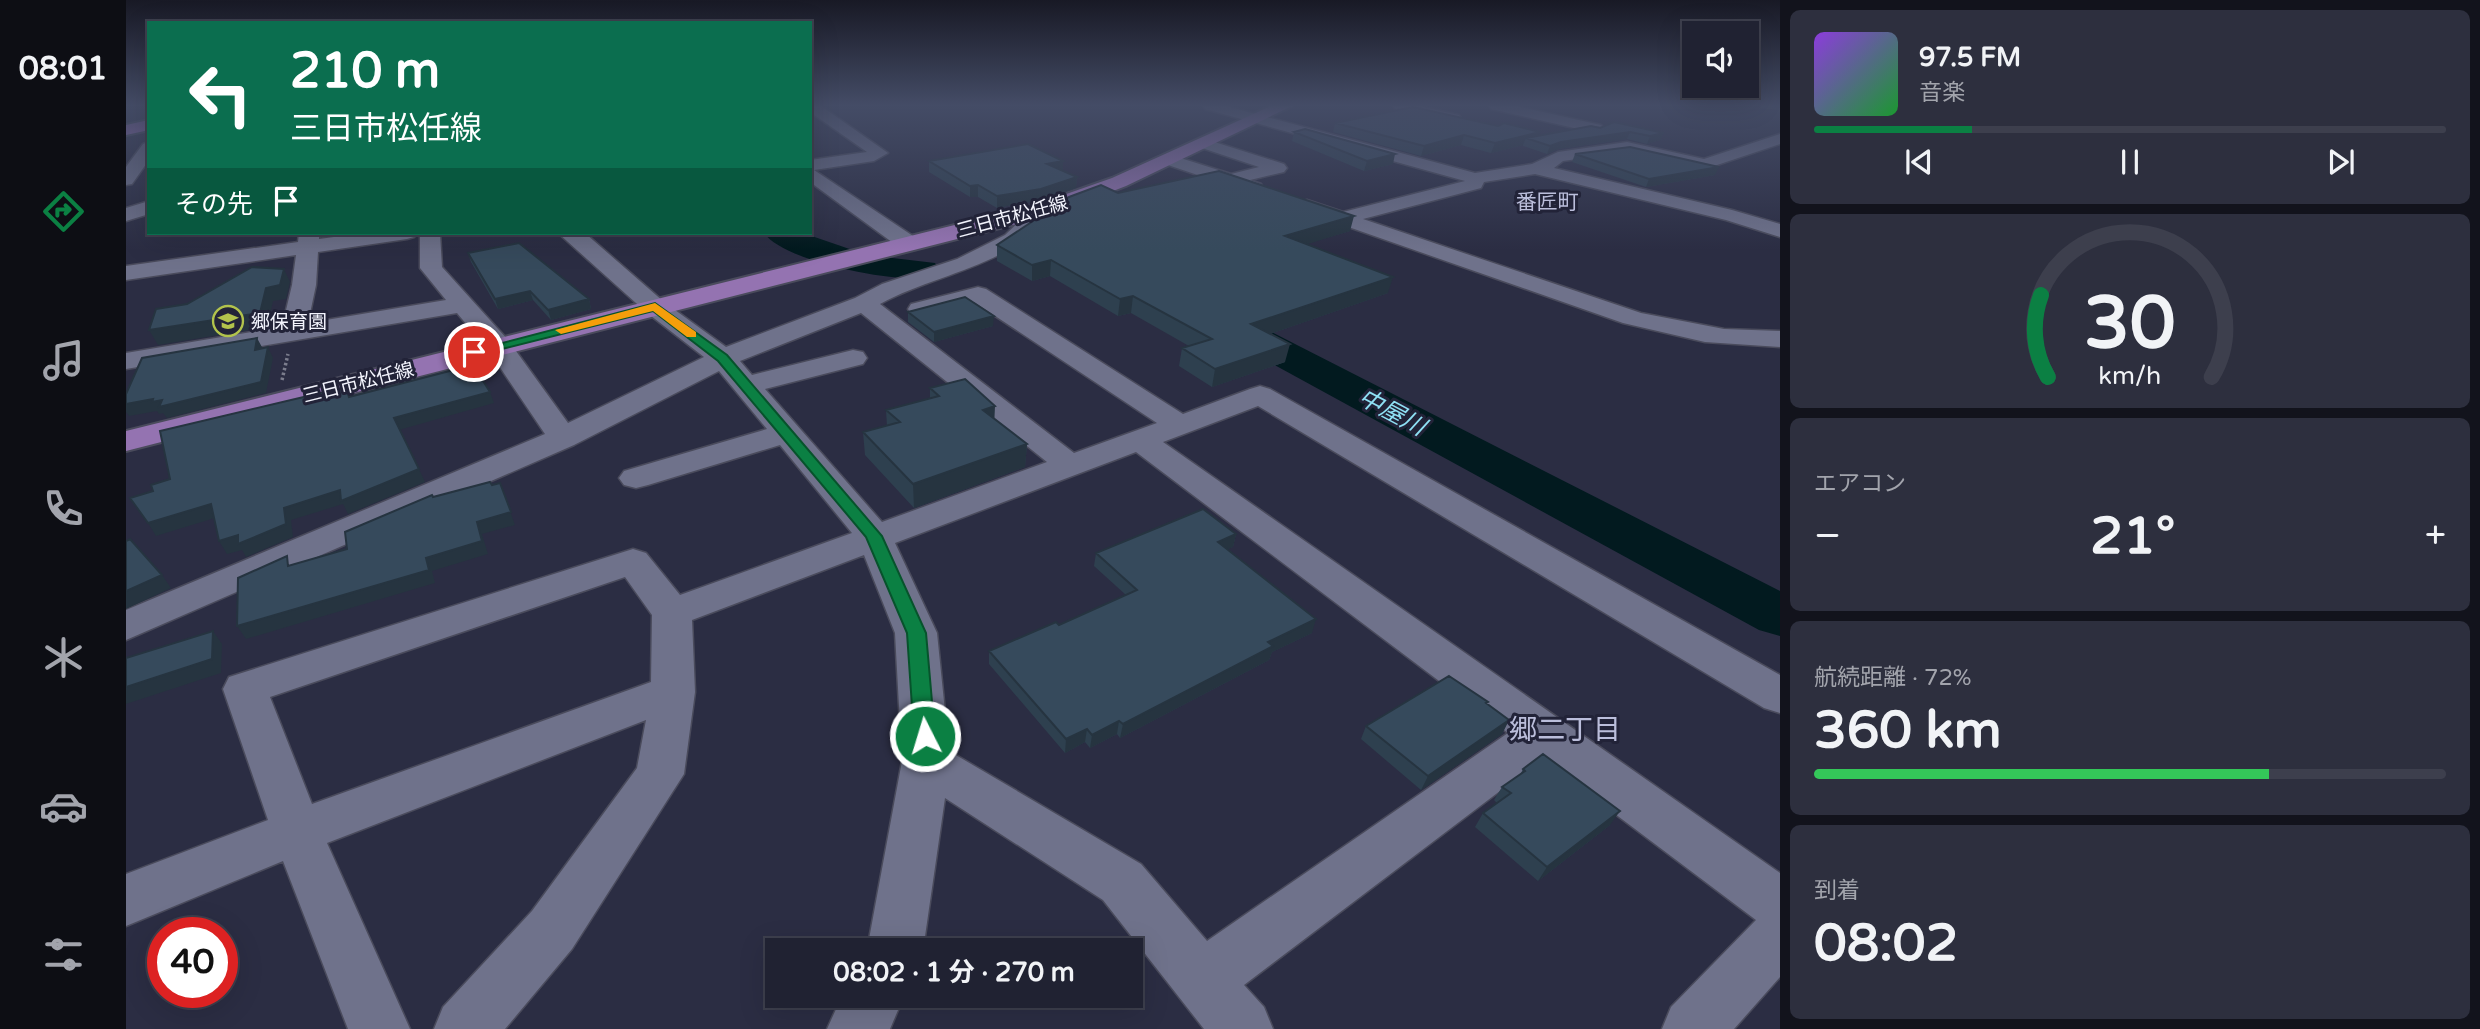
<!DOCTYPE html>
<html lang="ja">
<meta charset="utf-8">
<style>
body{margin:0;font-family:"Varela Round","Noto Sans JP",sans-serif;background:#2d2f3e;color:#f1f3f6;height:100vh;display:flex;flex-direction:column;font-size:26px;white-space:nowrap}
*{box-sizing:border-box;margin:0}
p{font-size:23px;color:#a2a4ac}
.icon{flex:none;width:38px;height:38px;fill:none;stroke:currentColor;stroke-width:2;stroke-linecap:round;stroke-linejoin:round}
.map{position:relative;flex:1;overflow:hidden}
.sheet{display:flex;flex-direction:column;gap:10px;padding:10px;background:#12131c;width:700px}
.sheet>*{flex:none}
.guide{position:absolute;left:21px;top:21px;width:665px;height:214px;border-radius:0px;box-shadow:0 7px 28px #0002,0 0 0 2px #3d3f4d;background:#0b6e4f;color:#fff;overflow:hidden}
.fabs{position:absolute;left:1556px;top:21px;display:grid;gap:14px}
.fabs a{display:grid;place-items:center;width:77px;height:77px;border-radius:0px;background:#202232;box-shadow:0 7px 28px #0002,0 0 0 2px #3d3f4d;font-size:35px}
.speed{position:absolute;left:21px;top:917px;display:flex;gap:14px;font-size:35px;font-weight:700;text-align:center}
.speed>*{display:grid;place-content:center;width:91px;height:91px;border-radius:50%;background:#202232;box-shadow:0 7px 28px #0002,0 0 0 2px #3d3f4d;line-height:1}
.speed .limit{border:10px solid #d22;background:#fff;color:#111}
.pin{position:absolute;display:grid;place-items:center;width:60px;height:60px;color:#fff;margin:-30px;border:4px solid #fff;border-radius:50%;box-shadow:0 2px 7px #0007}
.me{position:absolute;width:77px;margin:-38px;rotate:355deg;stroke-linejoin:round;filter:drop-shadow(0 0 5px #0008)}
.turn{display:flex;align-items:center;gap:24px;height:147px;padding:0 28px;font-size:32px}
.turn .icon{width:91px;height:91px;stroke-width:2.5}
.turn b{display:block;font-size:49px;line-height:60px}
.then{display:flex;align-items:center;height:66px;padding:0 28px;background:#0003;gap:14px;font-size:26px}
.big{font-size:52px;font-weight:700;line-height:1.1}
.sheet .tile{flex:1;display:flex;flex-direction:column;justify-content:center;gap:10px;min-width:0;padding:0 24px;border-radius:10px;background:#2d2f3e}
.sheet .dial{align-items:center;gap:0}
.dial svg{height:182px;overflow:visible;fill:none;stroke:#3d3f4d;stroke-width:7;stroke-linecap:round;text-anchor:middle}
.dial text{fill:#f1f3f6;stroke:none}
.song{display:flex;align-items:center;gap:21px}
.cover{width:84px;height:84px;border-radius:10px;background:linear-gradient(135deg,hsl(270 70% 55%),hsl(130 70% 35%))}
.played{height:7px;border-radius:4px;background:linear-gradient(90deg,#0b8043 25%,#3d3f4d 25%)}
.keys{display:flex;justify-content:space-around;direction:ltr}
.heat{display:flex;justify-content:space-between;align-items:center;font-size:38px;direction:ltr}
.charge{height:10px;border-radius:5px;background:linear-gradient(90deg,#34c759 72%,#3d3f4d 0)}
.trip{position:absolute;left:639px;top:938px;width:378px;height:70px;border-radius:0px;background:#202232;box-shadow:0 7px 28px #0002,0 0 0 2px #3d3f4d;font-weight:700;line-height:70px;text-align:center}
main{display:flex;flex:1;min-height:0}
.tabs{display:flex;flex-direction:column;width:126px;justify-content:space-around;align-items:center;background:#0d0e14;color:#a2a4ac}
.tabs .icon{width:49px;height:49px}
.tabs .current{color:#0b8043}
.tabs b{font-size:32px;color:#f1f3f6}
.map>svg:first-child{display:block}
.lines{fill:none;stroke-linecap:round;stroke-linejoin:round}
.stream{stroke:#4a5b62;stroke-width:4.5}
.river{fill:#021a1f;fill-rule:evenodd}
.minor-casing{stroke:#4a4b5c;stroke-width:3}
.major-casing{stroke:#4a4b5c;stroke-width:4}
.highway-casing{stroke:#4a4b5c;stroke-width:4}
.path{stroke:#7b7d8d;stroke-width:3.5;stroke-dasharray:2.5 2.5;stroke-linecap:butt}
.minor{fill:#6f728b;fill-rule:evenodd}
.major{fill:#9473b1;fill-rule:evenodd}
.highway{fill:#ac73ca;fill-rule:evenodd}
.wall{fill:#2e404f}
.shaded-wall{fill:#263440}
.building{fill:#364a5c;stroke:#263440;stroke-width:2}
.route{fill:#0b8043;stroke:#07532c;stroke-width:2}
.slow{fill:#f59e0b}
.labels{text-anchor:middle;stroke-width:6;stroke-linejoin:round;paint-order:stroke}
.far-street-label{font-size:19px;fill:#f3f4fd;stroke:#222338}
.far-poi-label{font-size:19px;fill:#f3f4fd;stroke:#222338;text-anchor:start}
.far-quarter-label{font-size:21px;fill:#bbbedb;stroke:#222338}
.water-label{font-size:24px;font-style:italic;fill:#8fe1f5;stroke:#222338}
.near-neighbourhood-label{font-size:28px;fill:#bbbedb;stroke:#222338}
</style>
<main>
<nav class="tabs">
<b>08:01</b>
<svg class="icon current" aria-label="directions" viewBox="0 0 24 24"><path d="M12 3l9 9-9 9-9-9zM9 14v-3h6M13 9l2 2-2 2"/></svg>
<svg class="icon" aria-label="music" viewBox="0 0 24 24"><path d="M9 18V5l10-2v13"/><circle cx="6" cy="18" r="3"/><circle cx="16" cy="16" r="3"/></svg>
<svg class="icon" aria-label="phone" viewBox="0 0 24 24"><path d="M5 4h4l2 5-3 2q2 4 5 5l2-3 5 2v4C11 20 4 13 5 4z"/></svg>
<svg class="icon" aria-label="climate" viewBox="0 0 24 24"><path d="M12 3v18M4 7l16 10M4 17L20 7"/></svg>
<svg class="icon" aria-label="car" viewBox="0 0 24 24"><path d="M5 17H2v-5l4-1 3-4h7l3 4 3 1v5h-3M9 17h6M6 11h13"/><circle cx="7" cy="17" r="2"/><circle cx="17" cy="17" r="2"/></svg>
<svg class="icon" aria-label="filters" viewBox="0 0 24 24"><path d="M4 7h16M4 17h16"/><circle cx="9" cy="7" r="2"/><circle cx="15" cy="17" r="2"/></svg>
</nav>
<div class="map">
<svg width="1654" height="1029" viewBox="0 0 1654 1029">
<rect width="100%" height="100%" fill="#2b2d43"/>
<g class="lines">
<path class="stream" d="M1637 106 1654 108"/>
<path class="river" d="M638 233H677L741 255 809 263 813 270 809 277C775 285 658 262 638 233Z
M1101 313 1114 316 1654 591V636L1633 630 1088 332 1083 324 1088 316Z"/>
<g class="minor-casing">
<path id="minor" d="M684 106H695L762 153 748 161 688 170 790 238 793 243 790 248H774L684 182V160L741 152 684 112Z
M1077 106H1100L1349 173 1406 164 1432 152 1501 142 1578 159 1654 134V144L1579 169 1501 152 1437 161 1428 168 1606 210 1654 224V237L1600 220 1409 174 1358 182 1355 188 1237 219 1515 313 1598 329 1654 331V347L1579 342 1497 323 1174 210 1171 206 1174 202 1181 200 1217 212 1339 181 1079 109Z
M1267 106H1293L1333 115 1335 118 1328 122 1269 109Z
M1363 106H1390L1475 125 1478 128 1470 133 1365 109Z
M1079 139 1158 164 1161 168 1158 172 1124 180 1135 184 1137 188 1128 194 1039 164 1036 160 1045 155 1105 174 1133 167 1073 147 1071 144Z
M23 142V160L6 184 0 185V167L17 144Z
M23 201V214L0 221V208Z
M917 204 927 210C885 268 812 272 754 304L948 453 1031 423 848 302 794 316 785 314 782 309 785 304 852 287 860 289 1057 414 1124 389 1134 386 1144 389 1654 675V713L1638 708 1132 406 1037 442 1654 873V977L1608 1029H1536L1545 1007 1630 920 1416 759 1118 985 1138 1007 1147 1029H1078L977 900 819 798 797 950H741L776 761 769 633 738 555 566 620 569 692 558 774 446 949 379 1029H308L317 1007 406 911 511 768 520 720 201 843 284 1029H222L157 861 0 926V874L142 820 97 689 103 677 507 549 520 553 554 595 726 533 654 445 522 485 510 488 498 485 493 478 498 471 641 429 593 371 448 445 0 640V610L419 434 363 351 331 313 0 369V353L156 327 166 285 170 255 0 280V266L172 242 173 233H193V239L238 233H291L288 237 281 239 192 252 190 285 182 323 320 300 294 268V233H314L316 267 382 340 442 423 578 357 520 312 432 233 460 234 538 302 600 347 729 298 756 284 831 259 879 235 910 206ZM735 313 921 462 756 522 639 389 737 364 741 358 737 352 727 350 626 375 614 361ZM1010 452 1382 733 1081 941 1015 864 823 751 811 633 769 543ZM499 577 526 615 525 682 186 804 144 697Z
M716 996H778L764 1029H701Z"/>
</g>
<g class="major-casing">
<path id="major" d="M1145 106H1166L1000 186 925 215 0 451V431L909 205 986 178Z"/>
</g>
<g class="highway-casing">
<path id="highway" d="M23 120V130L0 135V125Z"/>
</g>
<path class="path" d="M156 380 162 354"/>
<use href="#minor" class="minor"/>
<use href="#major" class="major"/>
<use href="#highway" class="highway"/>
</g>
<path class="wall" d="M1209 123 1412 136 1465 126 1538 133 1534 140 1521 144 1501 139 1432 149 1421 154 1397 146V145L1365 153 1335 145 1295 156 1207 132Z
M1168 132 1267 164 1238 171 1166 141Z
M1449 154 1589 175 1520 187 1446 162Z
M803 161 937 171 951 177 950 188 914 200 871 208 852 197H844L803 172Z
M992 193 1224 231 1180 244 1262 293 1144 334 1159 362 1086 387 1053 366 1056 348 1063 346 1005 313 992 316 924 276 906 281 871 261V245Z
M342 253 463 299 465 309 425 320 407 300 372 309 345 262Z
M782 312 867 326 808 342 782 322Z
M804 388 869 419 901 444 899 467 788 508 739 455 737 432 761 426 760 410 804 398Z
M1110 534 1107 547 1101 549 1186 633 1146 652 1143 660 994 738 991 734 964 748 959 742 939 753 863 664V651L933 625 1000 595 968 566 970 553Z
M1361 704 1383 720 1376 734 1295 790 1235 739 1240 726Z
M1397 769 1484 825 1412 881 1349 827 1357 813 1371 803 1368 800 1376 787 1394 775Z"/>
<path class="shaded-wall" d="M1414 132 1410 141 1400 138 1397 145 1365 153 1369 143Z
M1504 132 1501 139 1432 149 1421 154 1424 146 1435 142Z
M1538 133 1534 140 1521 144 1524 136Z
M1338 135 1335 145 1295 156 1298 146Z
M1269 154 1267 164 1238 171 1241 161Z
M937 161V172L921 164Z
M1593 167 1589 175 1520 187 1523 179Z
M951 177 950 188 914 200 871 208V196Z
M852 185V197H844V186Z
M1228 216 1224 231 1156 252 1159 236Z
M925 260 924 276 906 281V265Z
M158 269 164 282 160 299 147 301 141 327 32 345 23 330 140 288Z
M1267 277 1262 293 1121 342 1125 324Z
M404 291 407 300 372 309 369 299Z
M1007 296 1005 313 992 316 994 299Z
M463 299 465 309 425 320 422 310Z
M868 316 867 326 808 342V332Z
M131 338 137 349 129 350Z
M1164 344 1159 362 1086 387 1089 369Z
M142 347 147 358 140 393 41 418 37 413 33 414 31 411 3 416 0 412V404Z
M364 392 368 403 273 430 268 418Z
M869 406 868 428 857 410Z
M901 444 899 467 788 508 787 484Z
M293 469 299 482 222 514 217 504 165 520 167 537 120 557 116 550 101 554 93 541 158 508 214 490Z
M374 483 389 525 356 534 362 554 306 571 309 583 120 639 111 626 300 558Z
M85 504 92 517 30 536 22 523Z
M1110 534 1107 547 1089 555 1092 542Z
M36 575 45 588 0 609V591Z
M1190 619 1186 633 1146 652 1143 660 994 738 997 724 1142 642Z
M87 631 96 644 95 673 0 704V687Z
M1383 720 1376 734 1295 790 1302 776Z
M993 721 991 734 964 748 966 735Z
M961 729 959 742 939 753 940 739Z
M1494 811 1484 825 1412 881 1421 867Z"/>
<path class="building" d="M1287 107 1372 126 1378 123 1414 132 1369 143 1338 135 1298 146 1209 123Z
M1488 122 1538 133 1524 136 1504 132 1435 142 1424 146 1400 138 1465 126 1474 128Z
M1179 129 1269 154 1241 161 1168 132Z
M902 144 937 161 921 164 951 177 915 189 871 196 852 185 844 186 803 161Z
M1504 147 1593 167 1523 179 1449 154Z
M1093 171 1228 216 1159 236 1267 277 1125 324 1164 344 1089 369 1056 348 1086 339 1007 296 994 299 925 260 906 265 871 245 943 197 975 185 992 193Z
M393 243 463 299 422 310 404 291 369 299 342 253Z
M126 267 158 269 154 285 140 288 134 313 23 330 30 309 61 304Z
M839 297 868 316 808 332 782 312Z
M131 338 129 350 142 347 135 382 33 407 36 400 26 402 27 399 0 404V394L16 358Z
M347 365 364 392 268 418 293 469 215 501 214 490 158 508 160 524 112 544V535L93 541 85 504 22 523 4 498 27 491 25 485 44 479 34 431 220 387 223 397Z
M839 379 869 406 857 410 901 444 787 484 737 432 774 422 760 410 813 396 804 388Z
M364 482 366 485 374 483 385 512 351 522 356 541 300 558 303 570 111 626 112 578 161 556 162 566 221 549 219 532 306 495 307 497Z
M1077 509 1110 534 1092 542 1190 619 1142 642 1147 646 997 724 993 721 966 735 961 729 940 739 863 651 930 622 933 625 1011 590 970 553Z
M4 539 36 575 0 591V541Z
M87 631 86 659 0 687V658Z
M1323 676 1362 702 1360 703 1383 720 1302 776 1240 726Z
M1417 754 1494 811 1421 867 1357 813 1385 793 1376 787 1399 771 1397 769Z"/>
<linearGradient id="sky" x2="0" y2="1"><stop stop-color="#181925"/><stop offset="0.42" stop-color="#444c66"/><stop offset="1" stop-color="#444c66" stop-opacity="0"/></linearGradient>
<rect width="1654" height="250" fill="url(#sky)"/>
<path class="route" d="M529 303 601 355 756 536 800 633 809 736 806 742 799 744 791 742 788 736 781 633 740 537 592 361 527 311 348 356 342 352Z"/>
<path class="slow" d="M529 303 570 332V337H561L527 311 435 334 429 330Z"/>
<defs>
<g id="school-ring" transform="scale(1.575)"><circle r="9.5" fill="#222338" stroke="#b2c34c" stroke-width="1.5"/><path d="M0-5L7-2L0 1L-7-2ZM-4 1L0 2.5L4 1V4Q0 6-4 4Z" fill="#b2c34c"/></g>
</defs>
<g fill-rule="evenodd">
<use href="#school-ring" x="102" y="321"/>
</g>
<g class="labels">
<g class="far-street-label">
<text transform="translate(886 216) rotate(-15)" y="7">三日市松任線</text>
<text transform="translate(232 382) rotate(-14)" y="7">三日市松任線</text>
</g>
<g class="far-poi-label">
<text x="125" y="328">郷保育園</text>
</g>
<g class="far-quarter-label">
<text x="1421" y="209">番匠町</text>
</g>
<g class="water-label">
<text transform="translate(1266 412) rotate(28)" y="8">中屋川</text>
</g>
<g class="near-neighbourhood-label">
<text x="1439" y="739">郷二丁目</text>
</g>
</g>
</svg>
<div class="fabs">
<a><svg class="icon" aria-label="sound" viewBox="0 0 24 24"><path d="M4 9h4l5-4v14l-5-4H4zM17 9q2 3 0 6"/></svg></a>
</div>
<div class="speed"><div class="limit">40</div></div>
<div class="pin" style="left:348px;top:352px;background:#d93025"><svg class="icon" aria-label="arrive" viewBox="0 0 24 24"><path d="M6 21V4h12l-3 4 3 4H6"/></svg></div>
<svg class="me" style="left:799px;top:736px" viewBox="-20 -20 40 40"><circle r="17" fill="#0b8043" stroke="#fff" stroke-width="3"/><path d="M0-11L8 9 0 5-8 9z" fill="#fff"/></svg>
<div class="trip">08:02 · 1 分 · 270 m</div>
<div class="guide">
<div class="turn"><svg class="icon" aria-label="left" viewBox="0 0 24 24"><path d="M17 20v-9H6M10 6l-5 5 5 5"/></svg><div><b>210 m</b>三日市松任線</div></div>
<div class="then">その先<svg class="icon" aria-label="arrive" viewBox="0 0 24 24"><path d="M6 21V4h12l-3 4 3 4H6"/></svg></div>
</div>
</div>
<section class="sheet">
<div class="tile">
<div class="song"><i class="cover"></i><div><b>97.5 FM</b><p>音楽</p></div></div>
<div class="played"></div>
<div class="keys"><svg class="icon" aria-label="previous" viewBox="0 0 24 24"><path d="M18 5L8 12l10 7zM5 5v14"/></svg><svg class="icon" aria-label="pause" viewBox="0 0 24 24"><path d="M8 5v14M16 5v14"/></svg><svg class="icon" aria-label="next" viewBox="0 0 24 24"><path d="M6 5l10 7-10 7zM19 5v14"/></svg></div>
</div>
<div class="tile dial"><svg viewBox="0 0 100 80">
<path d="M14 69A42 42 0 1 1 86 69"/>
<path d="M14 69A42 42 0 0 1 11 33" stroke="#0b8043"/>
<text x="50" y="56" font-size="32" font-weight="700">30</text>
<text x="50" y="72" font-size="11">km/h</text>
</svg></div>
<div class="tile"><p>エアコン</p>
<div class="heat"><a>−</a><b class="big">21°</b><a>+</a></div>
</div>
<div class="tile"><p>航続距離 · 72%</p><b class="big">360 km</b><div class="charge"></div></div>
<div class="tile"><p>到着</p><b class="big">08:02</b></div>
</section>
</main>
